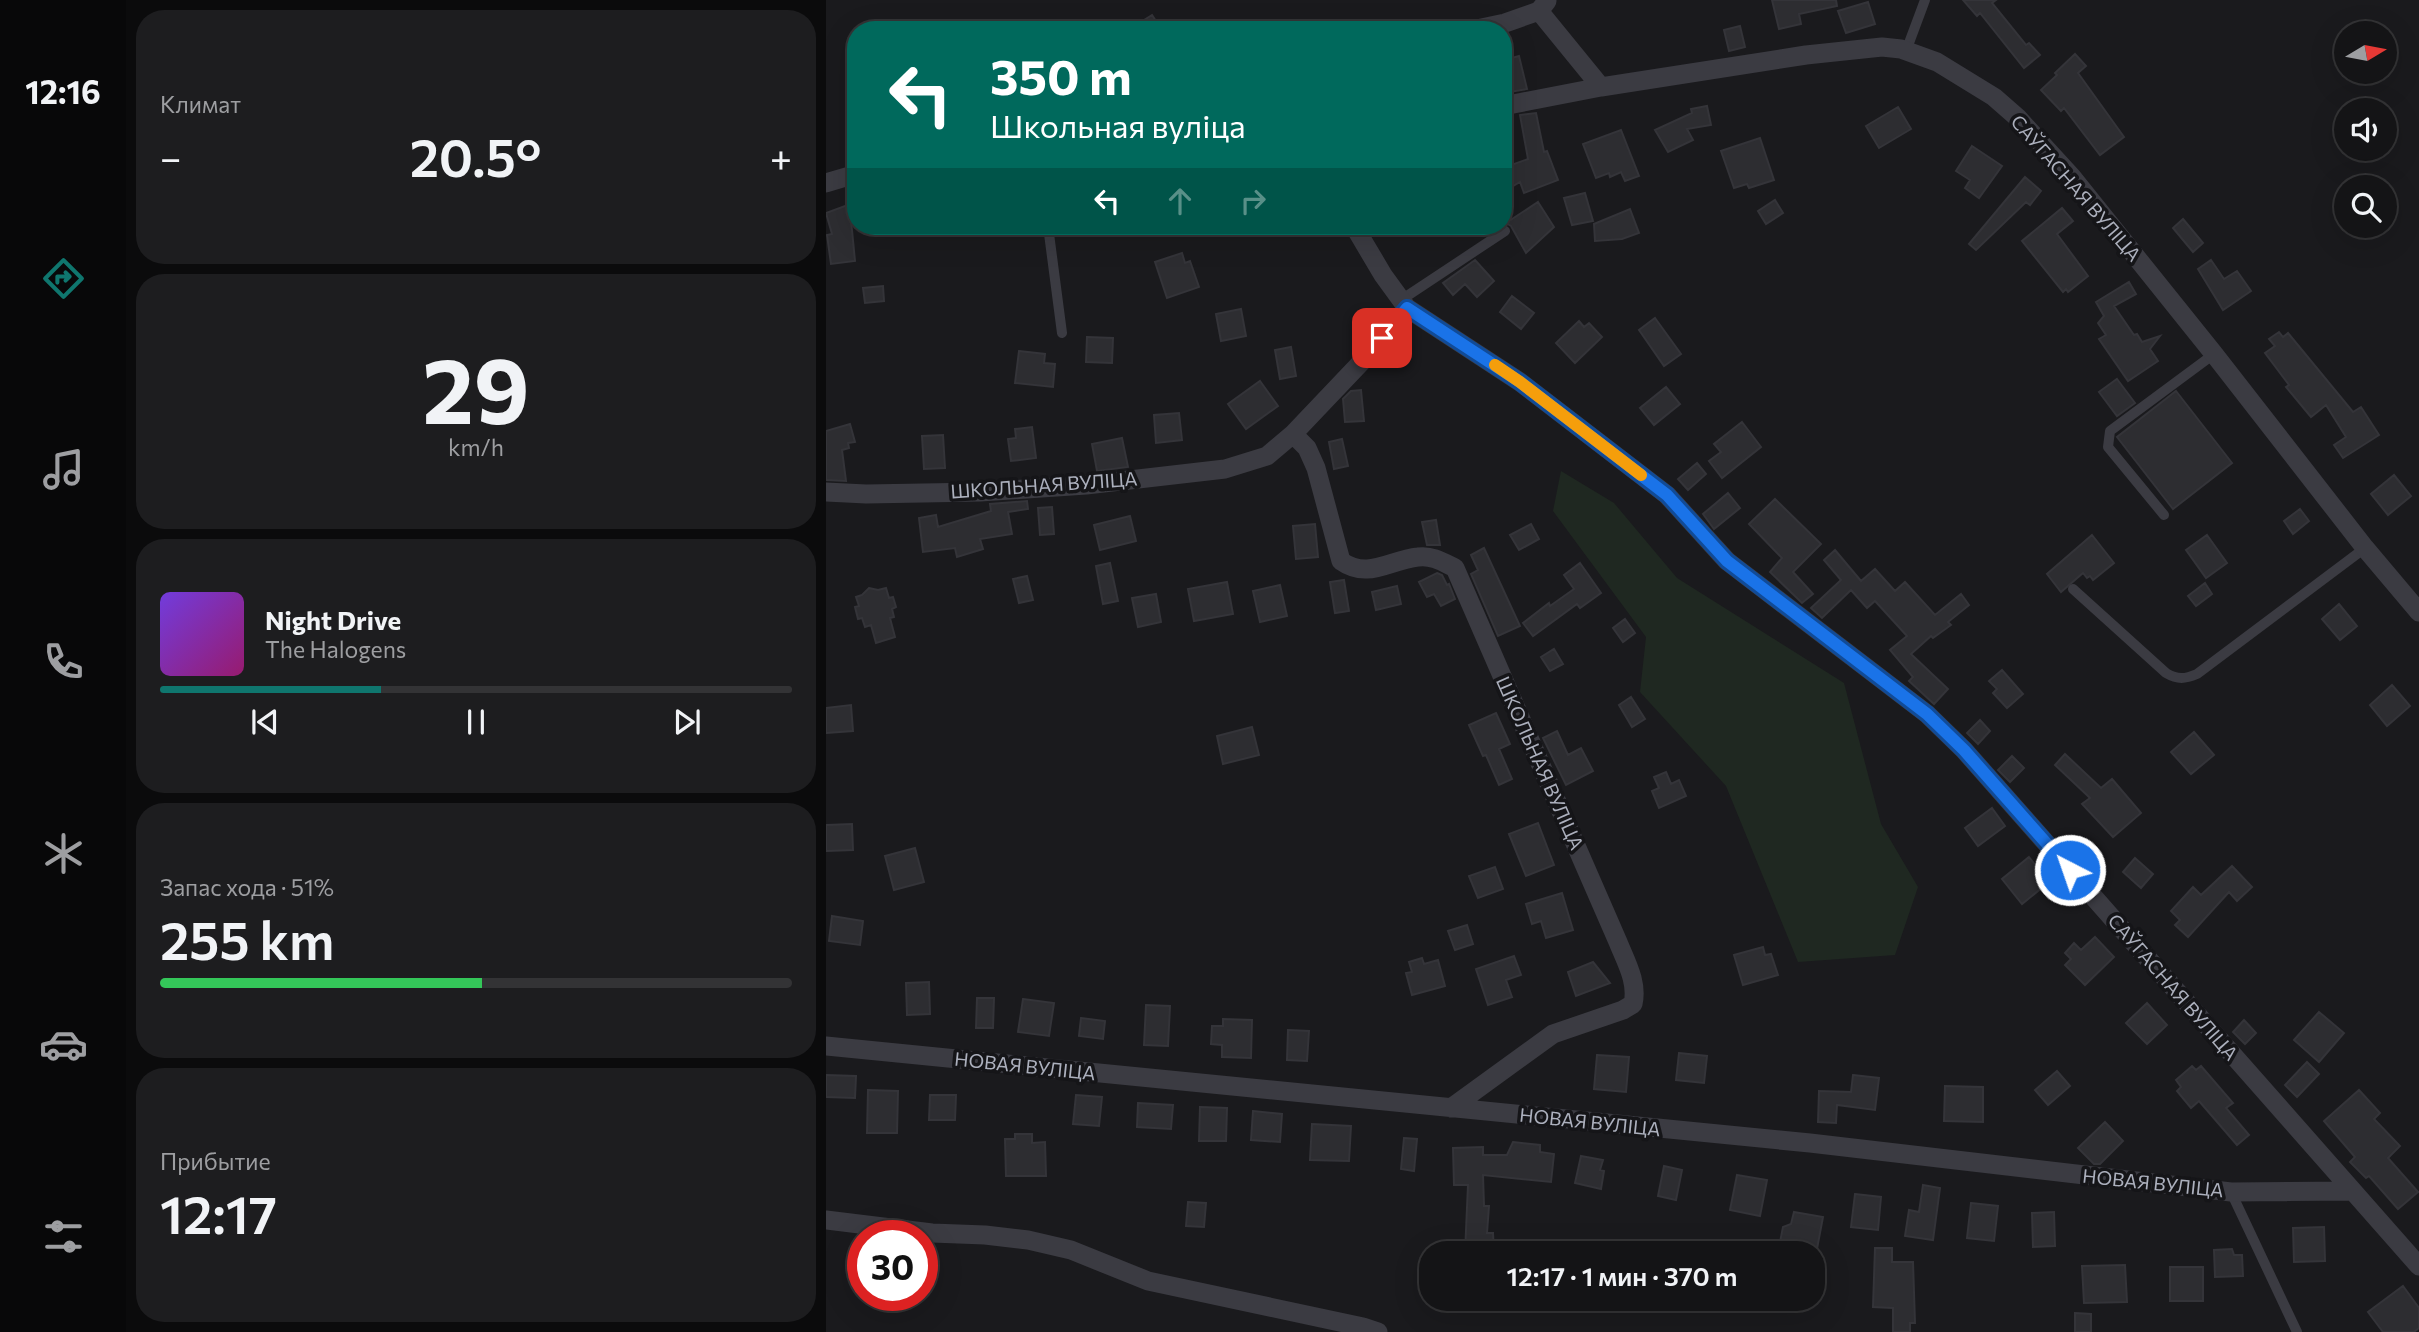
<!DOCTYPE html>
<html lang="ru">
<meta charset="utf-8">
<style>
body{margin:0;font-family:Commissioner,sans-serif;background:#1d1d1f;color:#f1f3f6;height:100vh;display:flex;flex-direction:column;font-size:26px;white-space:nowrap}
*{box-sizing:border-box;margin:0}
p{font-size:23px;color:#9d9ea1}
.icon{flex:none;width:38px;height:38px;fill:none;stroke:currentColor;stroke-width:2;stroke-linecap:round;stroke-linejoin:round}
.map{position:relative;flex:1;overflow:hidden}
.side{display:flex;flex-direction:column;gap:10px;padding:10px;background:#0b0b0c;width:700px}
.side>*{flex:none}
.top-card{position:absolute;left:21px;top:21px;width:665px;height:214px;border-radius:28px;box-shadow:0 7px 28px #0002,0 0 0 2px #333335;background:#00695c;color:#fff;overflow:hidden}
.needle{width:46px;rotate:80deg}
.fabs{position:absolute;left:1508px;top:21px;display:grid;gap:14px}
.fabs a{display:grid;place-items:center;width:63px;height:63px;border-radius:50%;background:#141416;box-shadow:0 7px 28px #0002,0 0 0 2px #333335;font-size:35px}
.speed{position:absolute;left:21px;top:1220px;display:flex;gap:14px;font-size:35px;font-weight:700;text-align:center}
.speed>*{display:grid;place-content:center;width:91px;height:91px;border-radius:50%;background:#141416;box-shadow:0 7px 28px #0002,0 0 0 2px #333335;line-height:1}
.speed .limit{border:10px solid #d22;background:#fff;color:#111}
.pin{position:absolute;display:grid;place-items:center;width:60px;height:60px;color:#fff;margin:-30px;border-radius:14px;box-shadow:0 4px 10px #0006}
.me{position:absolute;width:77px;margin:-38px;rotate:319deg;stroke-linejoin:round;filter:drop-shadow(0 0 5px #0008)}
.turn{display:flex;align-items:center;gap:24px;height:147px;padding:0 28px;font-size:32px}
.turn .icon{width:91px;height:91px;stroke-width:2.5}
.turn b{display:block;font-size:49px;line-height:60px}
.lanes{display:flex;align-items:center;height:66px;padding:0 28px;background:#0003;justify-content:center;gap:35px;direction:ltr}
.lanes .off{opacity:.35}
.big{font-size:52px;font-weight:600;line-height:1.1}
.side .widget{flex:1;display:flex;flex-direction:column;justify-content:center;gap:10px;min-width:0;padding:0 24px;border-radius:28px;background:#1d1d1f}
.side .dial{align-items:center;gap:0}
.dial b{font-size:91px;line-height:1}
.song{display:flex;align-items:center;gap:21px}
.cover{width:84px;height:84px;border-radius:10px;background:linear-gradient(135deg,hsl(260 70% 55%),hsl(320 70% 35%))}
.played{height:7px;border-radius:4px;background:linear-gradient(90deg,#0f766e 35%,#333335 35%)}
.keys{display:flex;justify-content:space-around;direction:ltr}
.heat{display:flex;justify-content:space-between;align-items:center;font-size:38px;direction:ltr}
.charge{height:10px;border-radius:5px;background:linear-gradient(90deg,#34c759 51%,#333335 0)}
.trip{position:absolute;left:593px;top:1241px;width:406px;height:70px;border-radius:28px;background:#141416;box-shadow:0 7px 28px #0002,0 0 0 2px #333335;font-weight:600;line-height:70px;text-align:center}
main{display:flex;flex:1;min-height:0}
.tab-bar{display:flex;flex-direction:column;width:126px;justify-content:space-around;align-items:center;background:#080809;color:#9d9ea1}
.tab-bar .icon{width:49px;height:49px}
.tab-bar .selected{color:#0f766e}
.tab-bar b{font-size:32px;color:#f1f3f6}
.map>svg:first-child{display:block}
.green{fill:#1f2821}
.building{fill:#2d2d31;stroke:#343439;stroke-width:2}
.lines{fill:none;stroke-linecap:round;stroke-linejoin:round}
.lane{stroke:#3b3b42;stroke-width:10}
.street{stroke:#3b3b42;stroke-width:19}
.route-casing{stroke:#114b97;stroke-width:18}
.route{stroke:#1a73e8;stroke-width:12}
.slow{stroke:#f59e0b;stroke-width:12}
.labels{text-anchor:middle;stroke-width:7;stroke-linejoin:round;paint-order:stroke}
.street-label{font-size:19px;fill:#acb0bd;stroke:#151518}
</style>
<main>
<nav class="tab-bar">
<b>12:16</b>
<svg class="icon selected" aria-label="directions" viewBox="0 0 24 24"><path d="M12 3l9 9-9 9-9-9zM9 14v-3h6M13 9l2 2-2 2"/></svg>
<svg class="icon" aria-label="music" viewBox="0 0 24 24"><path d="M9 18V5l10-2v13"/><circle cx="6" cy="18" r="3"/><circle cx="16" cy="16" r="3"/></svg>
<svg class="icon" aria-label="phone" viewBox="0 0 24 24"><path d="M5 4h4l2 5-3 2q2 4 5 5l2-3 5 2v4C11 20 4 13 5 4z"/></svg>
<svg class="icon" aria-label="climate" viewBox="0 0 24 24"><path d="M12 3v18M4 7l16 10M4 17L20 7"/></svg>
<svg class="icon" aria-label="car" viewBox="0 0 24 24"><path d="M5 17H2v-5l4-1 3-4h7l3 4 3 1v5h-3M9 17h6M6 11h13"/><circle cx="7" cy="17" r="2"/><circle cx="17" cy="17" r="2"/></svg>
<svg class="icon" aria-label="filters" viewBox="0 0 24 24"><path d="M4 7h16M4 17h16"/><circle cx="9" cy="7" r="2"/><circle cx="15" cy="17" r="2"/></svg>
</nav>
<section class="side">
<div class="widget"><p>Климат</p>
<div class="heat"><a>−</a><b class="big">20.5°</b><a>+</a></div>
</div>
<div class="widget dial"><b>29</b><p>km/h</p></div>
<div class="widget">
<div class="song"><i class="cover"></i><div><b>Night Drive</b><p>The Halogens</p></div></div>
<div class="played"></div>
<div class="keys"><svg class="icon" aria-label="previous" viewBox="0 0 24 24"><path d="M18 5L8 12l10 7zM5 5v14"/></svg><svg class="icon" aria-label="pause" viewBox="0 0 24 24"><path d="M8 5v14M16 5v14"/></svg><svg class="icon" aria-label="next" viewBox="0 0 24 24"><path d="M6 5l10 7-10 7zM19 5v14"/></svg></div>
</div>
<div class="widget"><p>Запас хода · 51%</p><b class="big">255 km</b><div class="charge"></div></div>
<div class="widget"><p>Прибытие</p><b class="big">12:17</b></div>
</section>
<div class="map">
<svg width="1593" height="1332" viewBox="0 0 1593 1332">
<rect width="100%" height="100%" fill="#1a1a1d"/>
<path class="green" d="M735 471 788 503 851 578 1018 683 1055 824 1092 887 1069 955 972 962 900 786 814 692 820 637 727 511Z"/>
<path class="building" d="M946 0H1010L1011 6 973 14 975 24 953 29Z
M1137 0H1170L1166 3 1200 45 1203 43 1214 55 1198 68 1154 13 1151 16Z
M1042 2 1049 24 1020 33 1012 11Z
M326 15 336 30H302Z
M914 26 919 47 903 51 898 30Z
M1249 54 1260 66 1252 73 1298 137 1274 155 1238 108 1235 111 1215 90 1231 75 1229 73Z
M693 56 701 89 677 93V74L685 72 682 59Z
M881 106 885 125 861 129 867 140 842 152 829 130 866 113 865 109Z
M1072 107 1085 129 1053 148 1040 126Z
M710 113 718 152 721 151 732 180 698 193 694 182 677 192V168L702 159 694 115Z
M795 130 813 176 799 181 795 172 784 177 783 173 770 178 757 144Z
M934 138 948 180 923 188 921 184 908 188 895 151Z
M1146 146 1176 166 1153 198 1139 188 1144 180 1130 171Z
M1199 177 1215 191 1204 205 1200 202 1150 250 1143 244Z
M759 193 767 221 746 225 738 198Z
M949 200 957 213 940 224 932 211Z
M30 202V218L25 220 29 261 5 264 1 235 6 234 0 213Z
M712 202 728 227 700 253 685 226 680 223Z
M1236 208 1247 221 1231 234 1262 276 1242 292 1240 289 1237 292 1196 241Z
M804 209 813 233 796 239 769 241 768 224Z
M1357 219 1377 243 1367 252 1347 228Z
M356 253 359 263 364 261 373 287 341 298 329 262Z
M649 260 668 281 651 297 639 284 627 295 617 283Z
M1385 260 1398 279 1411 271 1425 291 1397 310 1372 269Z
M1303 282 1310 294 1288 306 1308 335 1311 334 1316 342 1334 336 1324 349 1332 361 1302 381 1273 339 1280 335 1272 323 1278 316 1270 302Z
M57 286 58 301 39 303 37 288Z
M686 296 708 313 695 329 674 312Z
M415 309 420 336 395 341 390 314Z
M829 318 855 354 838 366 813 330Z
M753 321 758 327 763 323 776 337 749 363 730 343Z
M1453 332 1457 337 1462 333 1527 412 1535 407 1553 435 1517 458 1508 445 1520 437 1500 405 1485 417 1460 387 1463 385 1439 353 1449 346 1443 339Z
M261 337 287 338 286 363 260 362Z
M465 347 470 376 454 379 449 350Z
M193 351 219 354 218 363 229 364 227 387 189 383Z
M1291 379 1309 403 1291 416 1273 392Z
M434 381 452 406 420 429 402 404Z
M840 387 854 404 828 425 814 408Z
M535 390 538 421 519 422 517 399 525 391Z
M1350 391 1406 463 1347 509 1291 437Z
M353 413 356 440 330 443 328 415Z
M916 422 935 447 896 478 883 461 895 452 888 444Z
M24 424 29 442 22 443 23 448 16 450 20 481 0 480V431Z
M206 427 210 458 185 461 182 439 190 438 189 429Z
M117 435 119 468 98 469 96 436Z
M296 438 302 467 271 471 266 444Z
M516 439 522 466 508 469 503 442Z
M871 463 880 474 862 490 852 479Z
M1568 475 1585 496 1562 515 1545 494Z
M902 493 914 508 888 529 877 514Z
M949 499 995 544 967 572 987 594 976 603 944 572 956 558 923 524Z
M201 501 202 509 182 512 186 534 154 539 157 549 131 557 129 548 97 552 93 518 110 515 112 527 165 511 164 504Z
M226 507 228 534 214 535 212 508Z
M1474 509 1483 521 1467 534 1458 521Z
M304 516 310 541 274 550 268 525Z
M610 520 614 545H601L596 522Z
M489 524 492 557 470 559 467 526Z
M705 524 713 539 693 550 684 535Z
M1266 535 1288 563 1267 580 1264 576 1261 578 1257 573 1235 592 1221 574Z
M1381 535 1401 563 1380 578 1360 550Z
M658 548 694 626 672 636 645 574 652 570 645 555Z
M1009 550 1035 581 1049 569 1069 591 1079 582 1109 615 1135 594 1143 605 1122 622 1125 625 1107 638 1105 636 1085 654 1122 689 1108 704 1083 681 1087 677 1064 650 1081 636 1049 601 1041 608 1025 590 996 618 985 608 1015 580 998 560Z
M284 563 292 601 277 604 270 566Z
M754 563 775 593 754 608 751 604 707 636 697 623 723 603 724 606 748 589 738 575Z
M611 573 616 575 621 585 623 584 629 599 615 606 608 594 601 597 593 582Z
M201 576 207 600 193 603 187 579Z
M518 580 523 611 509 613 504 582Z
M401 582 407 614 368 621 362 589Z
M1379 583 1386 594 1370 606 1362 596Z
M454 585 461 616 434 622 427 591Z
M571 586 575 604 550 610 546 592Z
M43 588 52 590 60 588 63 598 67 597 70 607 66 609 68 617 64 618 69 637 50 643 45 625 39 627 36 618 32 619 29 607 33 606 30 597 36 595Z
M330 594 335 622 312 627 306 598Z
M1513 604 1531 626 1514 640 1496 619Z
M799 619 809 633 797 642 787 628Z
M728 649 737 664 724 671 715 657Z
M1176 670 1197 694 1181 708 1167 693 1171 689 1163 681Z
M1566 685 1584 706 1561 726 1544 705Z
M805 697 819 719 806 727 793 705Z
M25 705 27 731 0 733V708Z
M670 713 684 744 673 749 686 779 673 785 660 755 657 756 643 725Z
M1154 720 1164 731 1152 744 1141 733Z
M426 727 433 755 397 764 391 736Z
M731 731 742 755 755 748 767 771 740 785 717 738Z
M1368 732 1388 755 1365 774 1345 752Z
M1239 754 1275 788 1286 779 1315 813 1287 837 1256 804 1264 798 1229 765Z
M1186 756 1198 768 1184 782 1172 770Z
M840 772 845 784 853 780 860 796 833 808 826 791 833 788 828 777Z
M1166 808 1179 826 1152 846 1139 828Z
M712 823 728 865 700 876 683 834Z
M26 824 27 850 0 851V825Z
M89 848 98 882 68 890 59 856Z
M1203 857 1223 882 1196 904 1176 879Z
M1309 858 1327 874 1315 888 1297 872Z
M1406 866 1426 887 1411 901 1403 892 1362 937 1349 925 1354 920 1345 911 1367 887 1375 895Z
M669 867 677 889 652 898 643 876Z
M736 893 747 930 720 938 715 921 706 924 700 904Z
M6 916 37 921 34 945 3 941Z
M641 925 647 944 629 950 622 931Z
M1269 937 1288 957 1259 985 1239 965 1245 959 1239 953 1248 943 1255 950Z
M937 947 939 955 945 954 952 975 917 985 908 955Z
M688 956 695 975 680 980 686 997 662 1005 650 969Z
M596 958 598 964 612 960 619 986 586 995 580 973 586 972 583 962Z
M767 962 784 983 750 996 742 972Z
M103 982 104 1014 81 1015 80 983Z
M151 998H168L167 1028H150Z
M197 999 228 1003 223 1036 192 1032Z
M1321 1003 1341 1025 1321 1044 1300 1023Z
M320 1005 344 1006 342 1046 318 1045Z
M1493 1012 1518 1033 1493 1062 1468 1040Z
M255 1018 279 1021 277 1039 253 1036Z
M397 1019 426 1020 425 1058 396 1057V1045L385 1044 386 1026H397Z
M1418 1020 1430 1033 1419 1044 1407 1032Z
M462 1030 483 1031 481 1061 461 1060Z
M853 1053 881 1056 878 1083 850 1080Z
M771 1055 803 1057 800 1092 768 1089Z
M1481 1062 1493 1074 1471 1097 1459 1085Z
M1366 1066 1370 1070 1375 1066 1407 1103 1400 1108 1423 1135 1411 1145 1373 1101 1365 1108 1351 1091 1355 1087 1350 1080Z
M1231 1071 1244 1086 1222 1105 1209 1090Z
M0 1075 30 1076 29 1098 0 1097Z
M1027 1075 1053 1078 1049 1110 1011 1105 1010 1123 992 1122 993 1091 1025 1092Z
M1119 1086 1157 1087V1122L1118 1121Z
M42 1090 72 1091 71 1133H41Z
M1533 1090 1554 1113 1548 1119 1574 1146 1562 1158 1592 1192 1572 1209 1543 1176 1540 1178 1524 1162 1529 1157 1498 1121Z
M104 1095H130L129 1120H103Z
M250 1095 276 1097 273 1126 247 1124Z
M312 1103 347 1105 345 1129 311 1127Z
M374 1107 401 1108 400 1141H373Z
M427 1111 456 1114 454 1142 425 1140Z
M1279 1122 1297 1141 1274 1164H1268L1252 1148Z
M486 1124 525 1126 523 1161 484 1160Z
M189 1134H206V1143L219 1142 220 1176H180L179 1139H189Z
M578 1138 591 1139 588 1171 575 1169Z
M687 1142 714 1145V1152L728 1154 725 1182 657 1175 658 1206H663L661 1233H667L668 1253H639L642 1185H628L627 1148 657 1147V1155H681Z
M755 1156 777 1160 774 1170 778 1171 775 1189 749 1183Z
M838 1166 856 1170 850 1200 832 1196Z
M911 1175 941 1180 934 1216 904 1210Z
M1097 1185 1114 1188 1107 1240 1079 1236 1083 1210 1093 1212Z
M1029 1194 1055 1197 1052 1230 1025 1227Z
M362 1202 380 1203 378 1227 360 1226Z
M1145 1203 1172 1206 1168 1241 1141 1238Z
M968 1212 997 1217 990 1254 953 1247 957 1227 965 1224Z
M1228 1212 1229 1246 1207 1247 1206 1213Z
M1498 1227 1499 1261 1468 1262 1467 1228Z
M1049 1248H1066V1262H1087L1089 1323H1084V1332H1067V1308L1047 1307Z
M1406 1249 1408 1255H1416L1417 1276 1389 1277 1388 1250Z
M1299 1265 1301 1302 1258 1303 1256 1266Z
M1344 1267H1377V1301H1344Z
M1577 1286 1593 1308V1328L1588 1332H1557L1542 1312Z
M1249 1313 1265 1314V1332H1249Z"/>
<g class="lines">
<path class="lane" d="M1080 51 1099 0
M222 226 236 333
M575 300 679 231
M1338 515 1282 447 1284 431 1388 354
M1247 589 1340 673C1352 680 1359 679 1371 674L1539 548
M1405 1192 1471 1332"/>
<path class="street" d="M713 11 775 87
M646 30 679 23 713 11 721 1
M677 106 775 87 980 55 1056 47 1075 49 1111 62 1168 97 1192 118 1246 177 1388 354 1539 548 1593 612
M0 183 30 174
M528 226 557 275 581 308 694 382 841 495 901 561 1101 714 1138 750 1593 1266
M467 434 481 448 490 468 515 561C542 580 563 560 592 557 606 555 617 562 629 568L792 942C800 962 812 982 807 1004L797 1010 727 1034 625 1108
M0 492 40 494 154 492 260 485 399 469 441 456 467 434 544 353 581 308
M0 1046 984 1143 1405 1192 1527 1191
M0 1220 106 1233 159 1235 202 1240 245 1250 322 1281 537 1327 552 1332"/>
</g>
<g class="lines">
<g class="route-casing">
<path id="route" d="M556 338 581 308 694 382 841 495 901 561 1101 714 1138 750 1244 870"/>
</g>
<use href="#route" class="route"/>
<path class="slow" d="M669 365 694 382 815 475"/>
</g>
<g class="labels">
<g class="street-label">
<text transform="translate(1250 188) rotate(49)" y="7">САЎГАСНАЯ ВУЛІЦА</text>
<text transform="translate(218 485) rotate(-4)" y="7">ШКОЛЬНАЯ ВУЛІЦА</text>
<text transform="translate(714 763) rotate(66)" y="7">ШКОЛЬНАЯ ВУЛІЦА</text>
<text transform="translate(1347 987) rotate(49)" y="7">САЎГАСНАЯ ВУЛІЦА</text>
<text transform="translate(199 1066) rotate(6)" y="7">НОВАЯ ВУЛІЦА</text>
<text transform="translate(764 1122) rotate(6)" y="7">НОВАЯ ВУЛІЦА</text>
<text transform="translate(1327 1183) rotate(6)" y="7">НОВАЯ ВУЛІЦА</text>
</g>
</g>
</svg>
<div class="fabs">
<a><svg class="needle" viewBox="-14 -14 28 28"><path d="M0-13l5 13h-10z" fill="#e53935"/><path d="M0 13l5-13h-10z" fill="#9d9ea1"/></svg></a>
<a><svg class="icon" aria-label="sound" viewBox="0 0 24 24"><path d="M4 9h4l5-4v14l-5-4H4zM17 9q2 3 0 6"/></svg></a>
<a><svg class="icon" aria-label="search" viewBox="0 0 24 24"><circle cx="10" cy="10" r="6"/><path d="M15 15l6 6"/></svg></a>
</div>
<div class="speed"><div class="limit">30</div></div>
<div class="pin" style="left:556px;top:338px;background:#d93025"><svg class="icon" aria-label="arrive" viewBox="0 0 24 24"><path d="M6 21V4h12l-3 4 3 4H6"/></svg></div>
<svg class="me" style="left:1244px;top:870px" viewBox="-20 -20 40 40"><circle r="17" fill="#1a73e8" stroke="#fff" stroke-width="3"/><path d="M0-11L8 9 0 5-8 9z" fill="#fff"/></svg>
<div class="trip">12:17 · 1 мин · 370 m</div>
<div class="top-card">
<div class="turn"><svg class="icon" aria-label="left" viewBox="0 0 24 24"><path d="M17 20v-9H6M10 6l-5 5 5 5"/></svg><div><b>350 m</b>Школьная вуліца</div></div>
<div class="lanes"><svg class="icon" aria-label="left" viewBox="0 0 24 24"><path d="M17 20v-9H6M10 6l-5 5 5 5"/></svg><svg class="icon off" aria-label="ahead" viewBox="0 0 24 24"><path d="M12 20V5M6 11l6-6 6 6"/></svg><svg class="icon off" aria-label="right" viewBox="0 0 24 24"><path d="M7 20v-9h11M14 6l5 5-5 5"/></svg></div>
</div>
</div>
</main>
